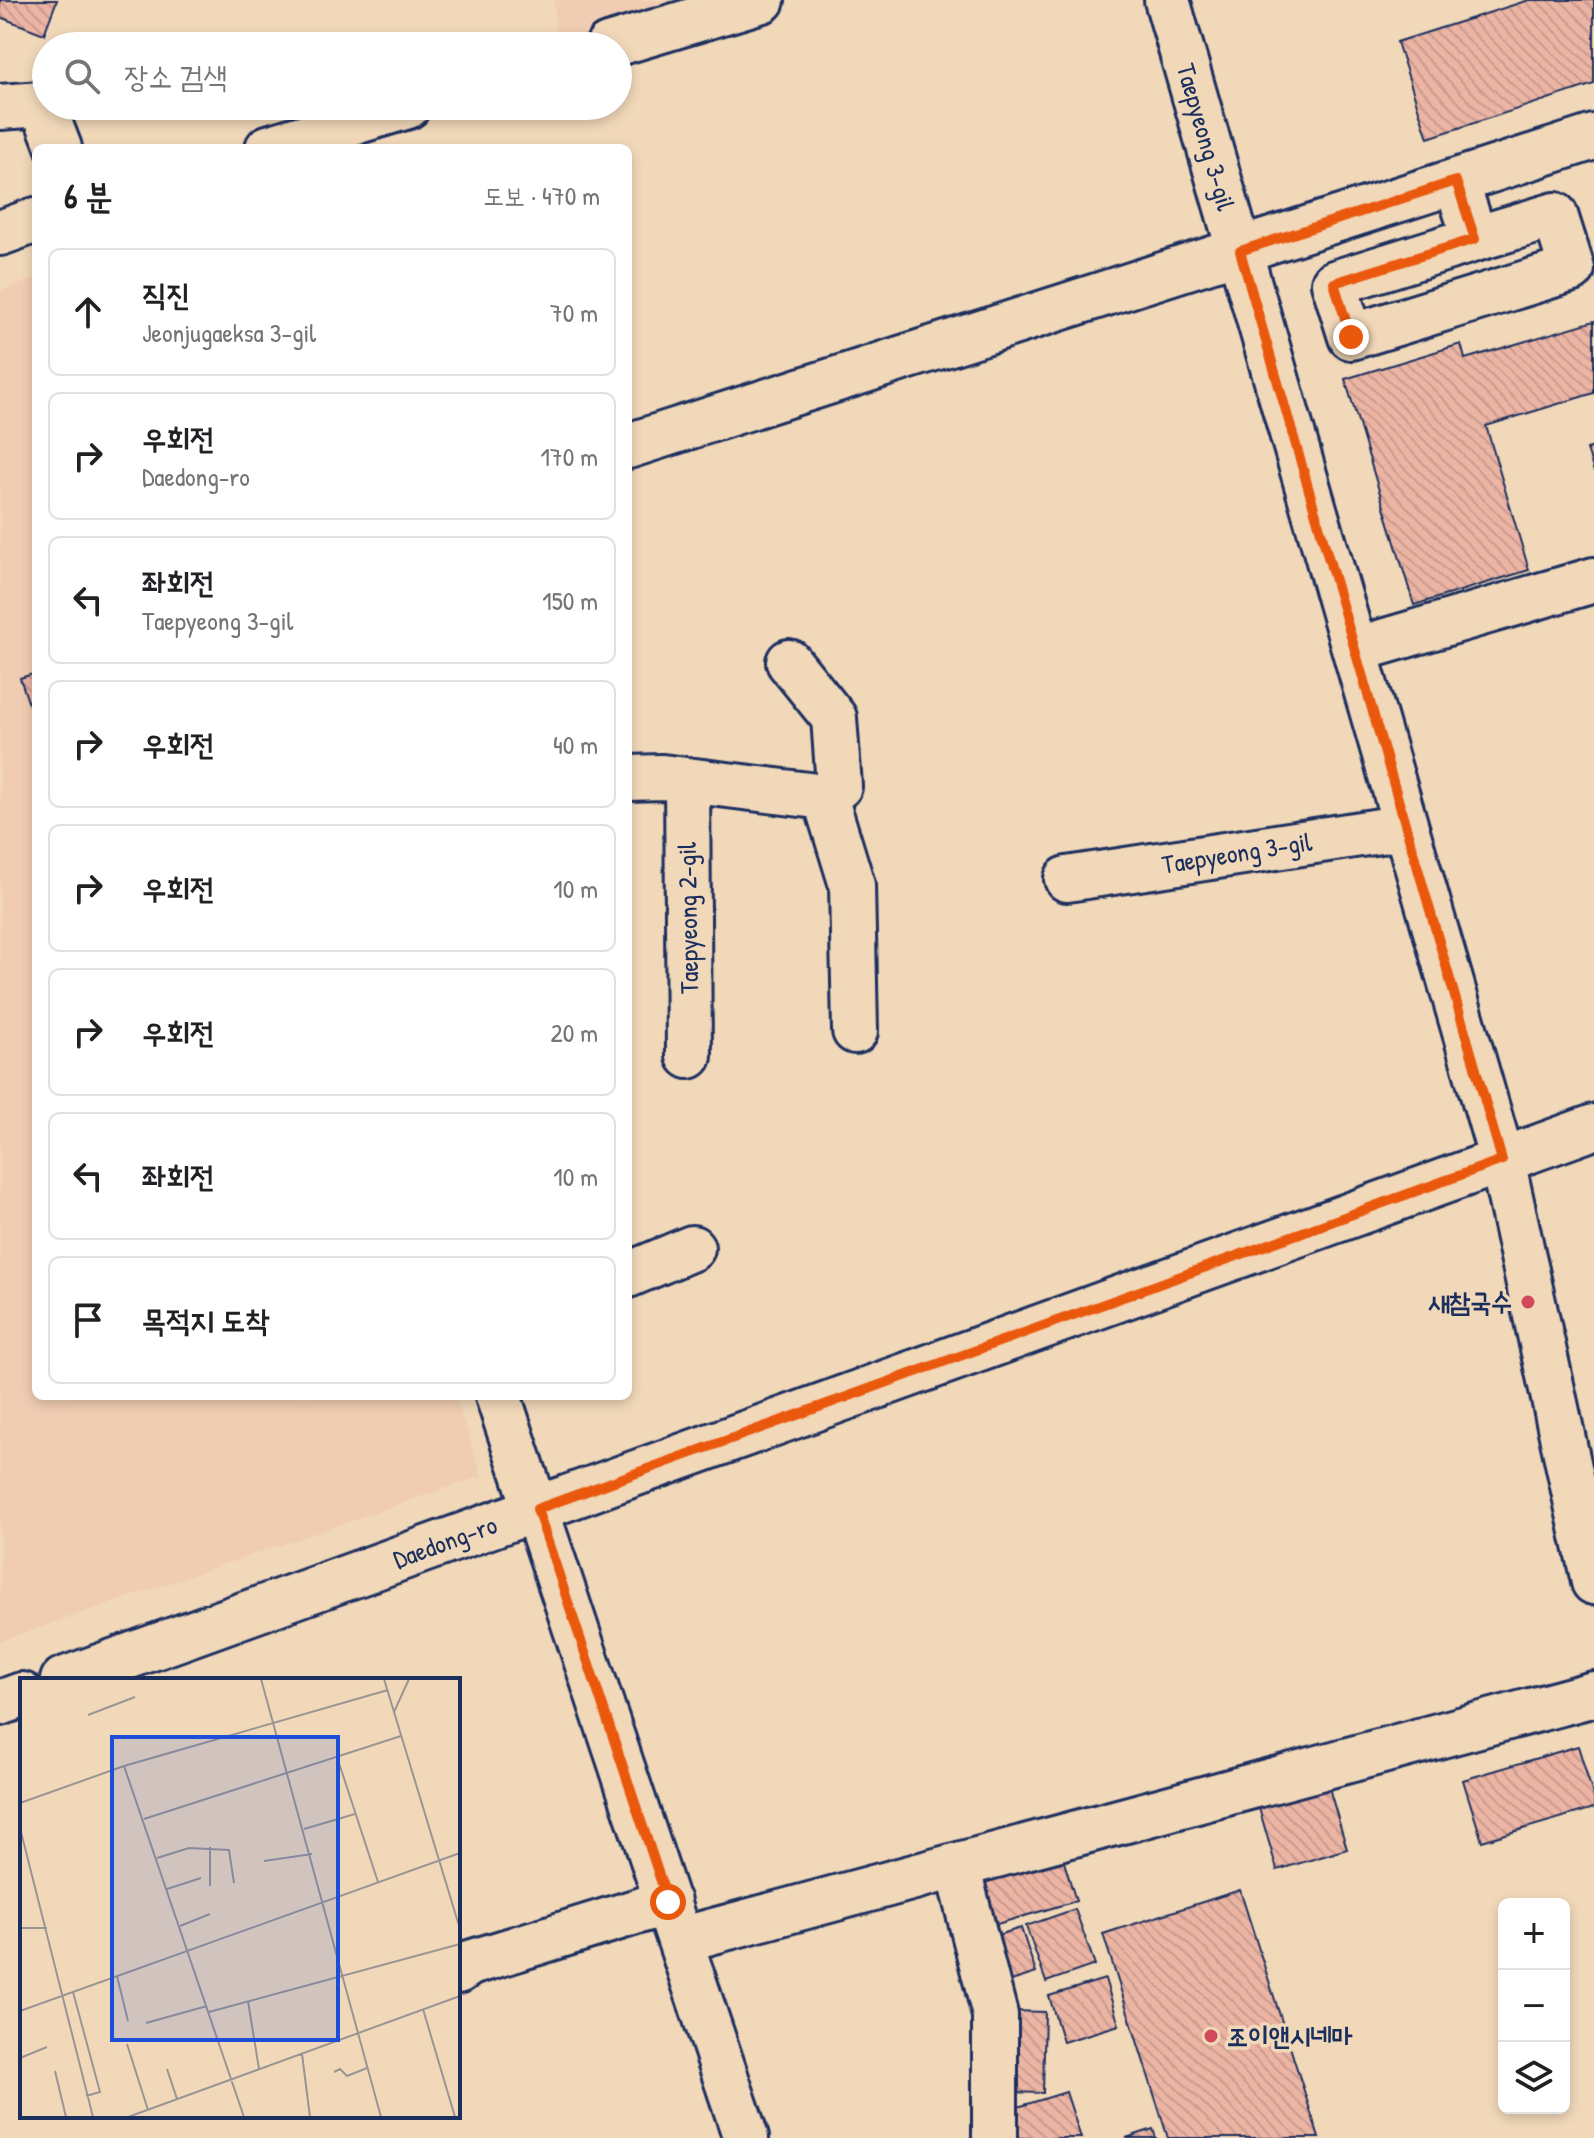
<!DOCTYPE html>
<html lang="ko">
<meta charset="utf-8">
<style>
body{margin:0;font-family:"Patrick Hand","Poor Story",sans-serif;background:#f6f6f6;color:#202124}
.controls{position:absolute;right:24px;bottom:24px;display:grid;overflow:hidden;border-radius:12px;box-shadow:0 4px 12px #0003}
.controls button{width:72px;height:72px;display:grid;place-items:center;padding:0;border:0;border-bottom:2px solid #e0e0e0;background:#fff;color:#202124;font:40px sans-serif}
.stop{position:absolute;width:24px;height:24px;margin:-18px;border:6px solid #ea580c;border-radius:50%;background:#fff}
.stop.end{background:#ea580c;border-color:#fff;box-shadow:0 2px 8px #0008}
.list{margin:0;padding:0;list-style:none}
h2{display:flex;justify-content:space-between;align-items:center;height:104px;margin:0;padding:0 32px;font-size:34px}
h2 small{font-size:26px;font-weight:400;color:#757577}
.list li{display:grid;grid-template-columns:52px 1fr auto;gap:24px;align-items:center;box-sizing:border-box;height:128px;margin:0 16px 16px;padding:0 16px;border:2px solid #e0e0e0;border-radius:12px}
.list b{display:block;font-size:30px;white-space:nowrap}
.list p{margin:0;font-size:26px;white-space:nowrap;color:#757577}
.list em{font-size:26px;font-style:normal;color:#757577}
.icon{flex:none;width:44px;height:44px;fill:none;stroke:currentColor;stroke-width:2;stroke-linecap:round;stroke-linejoin:round}
.map{position:relative;flex:none;width:1594px;height:2138px;overflow:hidden}
.search{position:absolute;background:#fff;box-shadow:0 4px 12px #0003;left:32px;top:32px;width:600px;height:88px;display:flex;align-items:center;gap:20px;box-sizing:border-box;padding:0 28px;border-radius:44px;color:#757577;font-size:30px}
.panel{position:absolute;background:#fff;box-shadow:0 4px 12px #0003;left:32px;top:144px;width:600px;height:1256px;border-radius:12px}
.map>svg:first-child{display:block}
.built{fill:#f0cdb2}
.building{fill:url(#building-back-hatch);stroke:#1b2f5e;stroke-width:2}
.lines{fill:none;stroke-linecap:round;stroke-linejoin:round}
.minor-casing{stroke:#1b2f5e;stroke-width:50}
.minor{stroke:#f1d8b9;stroke-width:44}
.route{stroke:#ea580c;stroke-width:10}
.poi-dot{fill:#d1495b;stroke:#f1d8b9;stroke-width:3}
.labels{text-anchor:middle;stroke-width:7;stroke-linejoin:round;paint-order:stroke}
.street-label{font-size:26px;fill:#1b2f5e;stroke:#f1d8b9}
.poi-label{font-size:26px;font-weight:bold;fill:#1b2f5e;stroke:#f1d8b9;text-anchor:end}
.inset-road{fill:none;stroke:#9b9495;stroke-width:2}
.view{fill:#1d4ed8;fill-opacity:0.15;stroke:#1d4ed8;stroke-width:4}
.inset-edge{fill:none;stroke:#1b2f5e;stroke-width:4}
</style>
<div class="map">
<svg width="1594" height="2138" viewBox="0 0 1594 2138">
<defs>
<pattern id="building-back-hatch" width="6" height="6" patternUnits="userSpaceOnUse" patternTransform="scale(2)"><rect width="6" height="6" fill="#ecb4a3"/><path d="M-1 5l2 2M0 0l6 6M5-1l2 2" fill="none" stroke="#ca9b8f"/></pattern>
</defs>
<rect width="100%" height="100%" fill="#f1d8b9"/>
<filter id="ink" filterUnits="userSpaceOnUse"><feTurbulence type="fractalNoise" baseFrequency=".0125" numOctaves="2"/><feDisplacementMap in="SourceGraphic" scale="16" xChannelSelector="R" yChannelSelector="G"/><feConvolveMatrix kernelMatrix="1 2 1 2 8 2 1 2 1" color-interpolation-filters="sRGB"/></filter>
<g filter="url(#ink)">
<!-- built -->
<path class="built" d="M554 0H688L608 46H556Z
M36 278V1396H455L482 1476 0 1641V291Z"/>
<!-- building -->
<path class="building" d="M0 0H57L44 34 0 17Z
M1529 0H1594V84L1428 138 1397 42Z
M1594 321V393L1486 426 1529 570 1414 605 1345 379 1461 344 1465 359Z
M1594 447V472L1587 449Z
M36 673V725L20 678Z
M1578 1746 1594 1798V1808L1482 1841 1463 1780Z
M1329 1788 1347 1849 1277 1870 1259 1808Z
M1061 1852 1076 1901 997 1924 982 1875Z
M1240 1890 1319 2138H1168L1103 1934Z
M1075 1909 1095 1965 1046 1982 1026 1926Z
M1021 1928 1036 1973 999 1985 984 1939Z
M1105 1979 1119 2025 1063 2042 1049 1996Z
M1011 2011 1045 2012 1043 2093 1008 2092Z
M1066 2092 1081 2138H1014L1008 2110Z
M1153 2129 1156 2138H1126Z"/>
<g class="lines">
<defs>
<path id="minor" d="M1167 0 1502 1160 1594 1582
M608 46 762 0
M0 107 42 104 59 148
M268 148 408 106
M1456 181 1475 239 1334 283 1351 337 1572 269 1555 215 1475 239
M0 233 36 220
M628 446 1594 137
M1355 650 1594 580
M789 662 834 718 839 786 825 797
M628 778 662 777 825 797 852 885 855 1031
M687 780 689 1056
M1067 879 1406 827
M628 1275 692 1248
M498 1396 746 2138
M63 1680 1594 1127
M0 1703 22 1695
M957 1866 995 2015V2138
M680 1940 1594 1694
M458 1971 470 1963 668 1902"/>
</defs>
<!-- minor casing -->
<use href="#minor" class="minor-casing"/>
<!-- minor -->
<use href="#minor" class="minor"/>
</g>
</g>
<g class="lines" filter="url(#ink)">
<!-- route -->
<path class="route" d="M668 1902 537 1509 1502 1160 1240 251 1456 181 1475 239 1334 283 1351 337"/>
</g>
<!-- markers -->
<g class="poi-dot">
<circle cx="1528" cy="1302" r="8"/>
<circle cx="1211" cy="2036" r="8"/>
</g>
<g class="labels">
<!-- street labels -->
<g class="street-label">
<text transform="translate(1206 137) rotate(74)" y="9">Taepyeong 3-gil</text>
<text transform="translate(1237 853) rotate(-9)" y="9">Taepyeong 3-gil</text>
<text transform="translate(688 918) rotate(-91)" y="9">Taepyeong 2-gil</text>
<text transform="translate(445 1542) rotate(-20)" y="9">Daedong-ro</text>
</g>
<!-- poi labels -->
<g class="poi-label">
<text x="1512" y="1311">새참국수</text>
<text x="1227" y="2045" text-anchor="start">조이앤시네마</text>
</g>
</g>
<!-- overview -->
<g transform="translate(20 1678)">
<rect width="440" height="440" fill="#f1d8b9"/>
<path class="inset-road" d="M241 1 361 439M364 1 440 251M374 34 389 1M68 37 115 19M317 79 358 204M104 88 224 439M0 125 104 88 368 12M124 141 381 58M0 150 73 439M284 151 335 136M190 169V208M137 180 169 170 209 172 214 205M244 183 292 176M147 211 181 200M160 248 190 236M0 250H27M97 298 108 343M53 314 80 414 66 418M228 323 239 391M403 331 435 439M0 333 440 175M189 334 440 266M126 345 187 328M107 366 128 432M282 376 290 439M0 380 27 369M147 391 157 421M35 393 46 439M314 394 320 391 327 398 347 390M108 439 440 318"/>
<path class="view" d="M92 59H318V362H92Z"/>
<rect width="440" height="440" class="inset-edge"/>
</g>
</svg>
<div class="controls">
<button>+</button>
<button>−</button>
<button><svg class="icon" aria-label="layers" viewBox="0 0 24 24"><path d="M12 4l9 5-9 5-9-5zM3 14l9 5 9-5"/></svg></button>
</div>
<div class="stop" style="left:668px;top:1902px"></div>
<div class="stop end" style="left:1351px;top:337px"></div>
<div class="search"><svg class="icon" aria-label="search" viewBox="0 0 24 24"><circle cx="10" cy="10" r="6"/><path d="M15 15l6 6"/></svg>장소 검색</div>
<section class="panel">
<h2>6 분<small>도보 · 470 m</small></h2>
<ul class="list">
<li><svg class="icon" aria-label="ahead" viewBox="0 0 24 24"><path d="M12 20V5M6 11l6-6 6 6"/></svg><div><b>직진</b><p>Jeonjugaeksa 3-gil</p></div><em>70 m</em></li>
<li><svg class="icon" aria-label="right" viewBox="0 0 24 24"><path d="M7 20v-9h11M14 6l5 5-5 5"/></svg><div><b>우회전</b><p>Daedong-ro</p></div><em>170 m</em></li>
<li><svg class="icon" aria-label="left" viewBox="0 0 24 24"><path d="M17 20v-9H6M10 6l-5 5 5 5"/></svg><div><b>좌회전</b><p>Taepyeong 3-gil</p></div><em>150 m</em></li>
<li><svg class="icon" aria-label="right" viewBox="0 0 24 24"><path d="M7 20v-9h11M14 6l5 5-5 5"/></svg><div><b>우회전</b></div><em>40 m</em></li>
<li><svg class="icon" aria-label="right" viewBox="0 0 24 24"><path d="M7 20v-9h11M14 6l5 5-5 5"/></svg><div><b>우회전</b></div><em>10 m</em></li>
<li><svg class="icon" aria-label="right" viewBox="0 0 24 24"><path d="M7 20v-9h11M14 6l5 5-5 5"/></svg><div><b>우회전</b></div><em>20 m</em></li>
<li><svg class="icon" aria-label="left" viewBox="0 0 24 24"><path d="M17 20v-9H6M10 6l-5 5 5 5"/></svg><div><b>좌회전</b></div><em>10 m</em></li>
<li><svg class="icon" aria-label="arrive" viewBox="0 0 24 24"><path d="M6 21V4h12l-3 4 3 4H6"/></svg><div><b>목적지 도착</b></div></li>
</ul>
</section>
</div>
